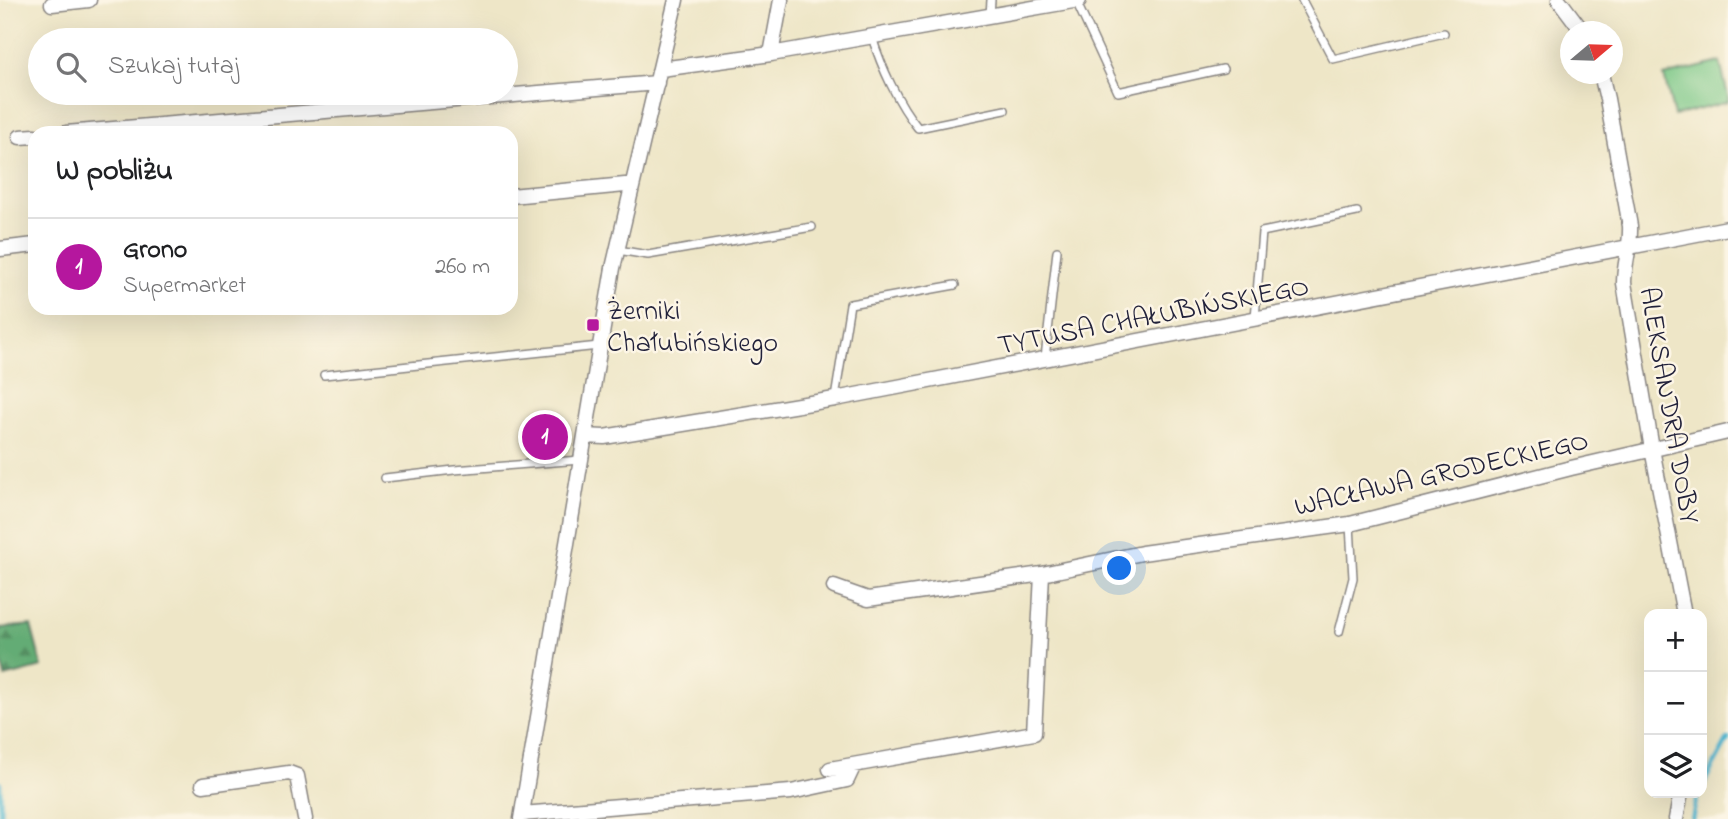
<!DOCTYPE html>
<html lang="pl">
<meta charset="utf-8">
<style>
body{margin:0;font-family:"Indie Flower",sans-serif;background:#f2f2f2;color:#202124}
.controls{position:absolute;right:21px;bottom:21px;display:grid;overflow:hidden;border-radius:14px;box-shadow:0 7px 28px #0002}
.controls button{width:63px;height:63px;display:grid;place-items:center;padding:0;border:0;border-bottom:2px solid #e0e0e0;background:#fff;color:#202124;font:35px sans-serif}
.compass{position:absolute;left:1560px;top:21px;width:63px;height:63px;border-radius:50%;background:#fff;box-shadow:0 7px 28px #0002;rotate:71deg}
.you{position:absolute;left:1120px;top:569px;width:24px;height:24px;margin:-18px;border:5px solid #fff;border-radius:50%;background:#1a73e8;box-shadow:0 0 0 10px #1a73e833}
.badge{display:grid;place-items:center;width:46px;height:46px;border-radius:50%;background:#b5179e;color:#fff;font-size:23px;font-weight:700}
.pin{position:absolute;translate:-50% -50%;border:4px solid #fff;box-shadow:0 2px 7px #0006}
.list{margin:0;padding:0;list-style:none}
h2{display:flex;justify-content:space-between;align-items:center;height:91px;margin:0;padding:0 28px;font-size:30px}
h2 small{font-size:23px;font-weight:400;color:#757577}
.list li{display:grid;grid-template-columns:46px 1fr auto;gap:21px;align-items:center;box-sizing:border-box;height:98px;padding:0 28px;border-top:2px solid #e0e0e0}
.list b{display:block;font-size:26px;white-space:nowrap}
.list p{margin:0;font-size:23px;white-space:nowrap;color:#757577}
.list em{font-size:23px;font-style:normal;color:#757577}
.icon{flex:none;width:38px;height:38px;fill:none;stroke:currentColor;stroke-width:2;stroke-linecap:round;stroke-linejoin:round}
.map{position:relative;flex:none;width:1728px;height:819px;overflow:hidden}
.search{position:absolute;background:#fff;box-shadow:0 7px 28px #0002;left:28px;top:28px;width:490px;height:77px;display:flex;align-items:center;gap:18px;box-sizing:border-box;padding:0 24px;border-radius:38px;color:#757577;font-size:26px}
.panel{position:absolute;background:#fff;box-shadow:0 7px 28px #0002;left:28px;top:126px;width:490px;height:189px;border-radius:21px}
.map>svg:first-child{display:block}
.forest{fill:url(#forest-firs);stroke:#436758;stroke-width:2}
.park{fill:#7bc887;stroke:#4e7561;stroke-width:2}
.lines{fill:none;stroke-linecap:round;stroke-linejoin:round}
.stream{stroke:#53b7d1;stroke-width:4.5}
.service-casing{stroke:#888481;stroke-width:10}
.minor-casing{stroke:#888481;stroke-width:17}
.service{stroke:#fff;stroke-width:7}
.minor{stroke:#fff;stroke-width:14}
.poi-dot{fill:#b5179e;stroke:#fcf5e5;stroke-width:2.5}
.labels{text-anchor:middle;stroke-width:5;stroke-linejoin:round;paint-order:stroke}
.poi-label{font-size:28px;fill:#22223b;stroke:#fcf5e5;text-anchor:start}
.street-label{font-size:28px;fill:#22223b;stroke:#fcf5e5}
</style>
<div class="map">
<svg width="1728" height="819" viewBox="0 0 1728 819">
<defs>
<pattern id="forest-firs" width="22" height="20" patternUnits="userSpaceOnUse" patternTransform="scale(1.75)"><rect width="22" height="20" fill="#64ac74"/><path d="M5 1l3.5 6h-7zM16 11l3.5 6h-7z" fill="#528c60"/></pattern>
</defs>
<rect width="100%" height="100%" fill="#fcf5e5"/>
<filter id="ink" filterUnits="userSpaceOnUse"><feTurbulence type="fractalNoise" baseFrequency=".0143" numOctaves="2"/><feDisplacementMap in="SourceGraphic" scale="14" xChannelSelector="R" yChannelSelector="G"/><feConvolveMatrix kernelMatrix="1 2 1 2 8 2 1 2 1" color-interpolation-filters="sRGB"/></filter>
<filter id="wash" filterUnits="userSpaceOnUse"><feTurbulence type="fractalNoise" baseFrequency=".00686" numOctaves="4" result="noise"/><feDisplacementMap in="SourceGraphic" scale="28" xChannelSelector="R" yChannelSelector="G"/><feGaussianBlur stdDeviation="1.57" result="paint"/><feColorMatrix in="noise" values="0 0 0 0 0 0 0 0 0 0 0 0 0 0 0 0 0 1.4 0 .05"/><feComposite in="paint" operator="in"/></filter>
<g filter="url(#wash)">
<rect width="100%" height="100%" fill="#eee6c7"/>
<!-- forest -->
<path class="forest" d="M31 625 42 667 5 677 0 657V628Z"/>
<!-- park -->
<path class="park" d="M1720 62 1728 96V102L1674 116 1664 76Z"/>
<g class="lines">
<!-- stream -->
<path class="stream" d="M0 783 1 819
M1702 787 1728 739
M1692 819 1698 793"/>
</g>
</g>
<g filter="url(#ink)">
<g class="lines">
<defs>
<path id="service" d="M1302 0 1333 59 1444 33
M1076 1 1118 92 1223 69
M990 15 991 0
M872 37C881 66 898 104 918 128L1005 110
M618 250 648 255 812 227
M1255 318 1262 232 1357 212
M1045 358 1057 251
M324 375 599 346
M835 398 850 304 955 285
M385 478 454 470 580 460
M1339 632 1353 578 1350 525"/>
<path id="minor" d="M1559 0 1583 32
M52 4 89 0
M771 54 781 0
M661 69 771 54 1079 0
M1601 74 1607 99 1630 226C1631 247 1624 263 1624 283L1652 449 1684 614
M66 133 657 83
M20 137 35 136
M511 196 625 185 632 186
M0 249 35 245
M585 436 604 437 835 399 1728 228
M834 587 868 599 1042 574 1142 553 1350 524 1571 468 1728 432
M830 769 1034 733 1042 574
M203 785 289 773 297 776 305 819
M522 814 791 792 847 780 854 765
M521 819 613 268 676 0
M1676 819 1681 793"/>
</defs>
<!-- service casing -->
<use href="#service" class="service-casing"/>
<!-- minor casing -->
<use href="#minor" class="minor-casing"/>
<!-- service -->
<use href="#service" class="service"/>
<!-- minor -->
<use href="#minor" class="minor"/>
</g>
</g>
<!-- markers -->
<rect class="poi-dot" x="586" y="318" width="14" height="14" rx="3.5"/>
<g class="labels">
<!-- poi labels -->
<g class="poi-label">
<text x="607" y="319">Żerniki<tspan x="607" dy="32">Chałubińskiego</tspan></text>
</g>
<!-- street labels -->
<g class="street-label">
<text transform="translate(1153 314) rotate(-11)" y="10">TYTUSA CHAŁUBIŃSKIEGO</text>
<text transform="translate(1671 405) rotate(80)" y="10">ALEKSANDRA DOBY</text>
<text transform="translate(1441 472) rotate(-13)" y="10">WACŁAWA GRODECKIEGO</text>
</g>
</g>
</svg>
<div class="controls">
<button>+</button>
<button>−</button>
<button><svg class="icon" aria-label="layers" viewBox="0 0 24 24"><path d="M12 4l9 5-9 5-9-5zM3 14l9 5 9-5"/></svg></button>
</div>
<svg class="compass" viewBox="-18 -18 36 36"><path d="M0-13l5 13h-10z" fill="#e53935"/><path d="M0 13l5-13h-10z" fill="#757577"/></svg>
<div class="you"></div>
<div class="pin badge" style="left:545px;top:437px">1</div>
<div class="search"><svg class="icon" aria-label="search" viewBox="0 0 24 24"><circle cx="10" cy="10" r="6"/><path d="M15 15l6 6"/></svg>Szukaj tutaj</div>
<section class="panel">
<h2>W pobliżu<small></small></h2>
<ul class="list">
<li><span class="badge">1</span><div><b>Grono</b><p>Supermarket</p></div><em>260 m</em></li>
</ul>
</section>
</div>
